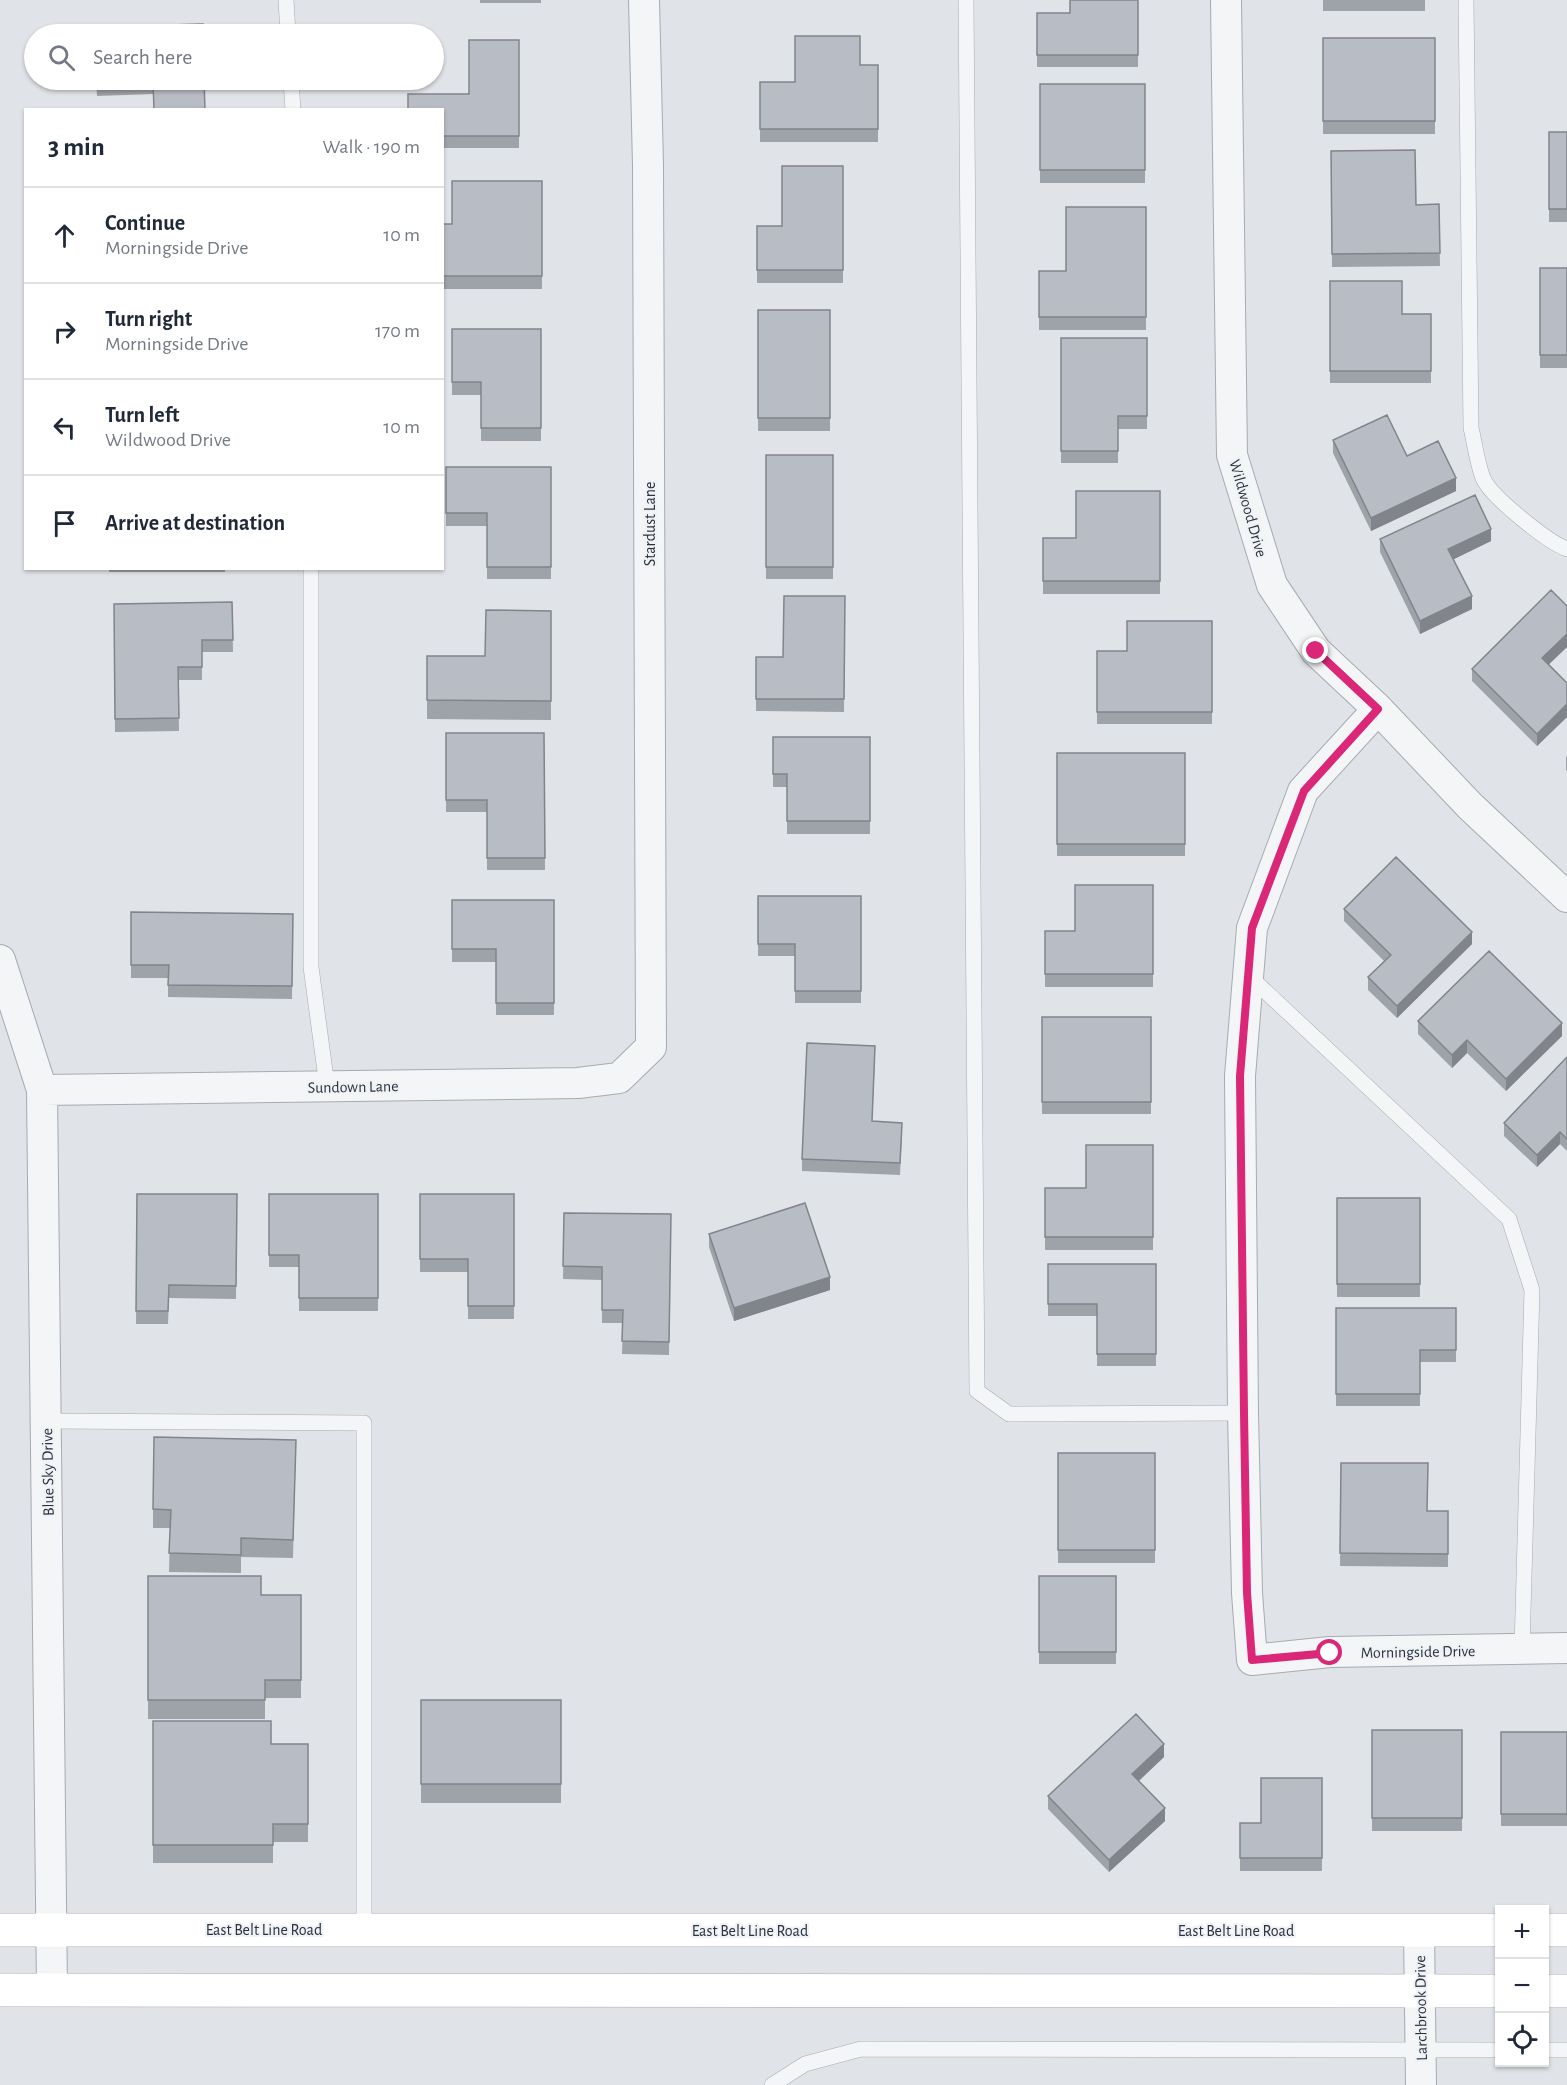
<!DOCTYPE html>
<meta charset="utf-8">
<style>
body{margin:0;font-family:"Alegreya Sans",sans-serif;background:#f2f2f3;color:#1f2937}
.controls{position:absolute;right:18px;bottom:18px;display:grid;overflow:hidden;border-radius:0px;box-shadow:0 2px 4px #0004}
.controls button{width:54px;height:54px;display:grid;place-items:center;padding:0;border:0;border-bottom:2px solid #e0e1e3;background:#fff;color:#1f2937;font:30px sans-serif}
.stop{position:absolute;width:18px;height:18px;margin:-14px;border:4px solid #db2777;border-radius:50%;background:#fff}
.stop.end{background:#db2777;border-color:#fff;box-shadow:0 2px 6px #0008}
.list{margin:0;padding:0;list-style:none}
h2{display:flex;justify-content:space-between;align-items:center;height:78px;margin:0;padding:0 24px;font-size:26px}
h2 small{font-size:20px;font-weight:400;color:#747a83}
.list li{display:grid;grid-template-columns:39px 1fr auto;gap:18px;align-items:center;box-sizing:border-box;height:96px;padding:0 24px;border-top:2px solid #e0e1e3}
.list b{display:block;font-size:22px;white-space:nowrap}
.list p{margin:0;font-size:20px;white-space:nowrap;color:#747a83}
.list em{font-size:20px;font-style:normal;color:#747a83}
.icon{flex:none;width:33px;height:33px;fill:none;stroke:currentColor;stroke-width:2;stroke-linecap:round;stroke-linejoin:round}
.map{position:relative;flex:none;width:1567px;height:2085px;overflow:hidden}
.search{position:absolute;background:#fff;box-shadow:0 2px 4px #0004;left:24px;top:24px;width:420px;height:66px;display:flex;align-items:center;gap:15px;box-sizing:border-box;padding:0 21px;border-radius:33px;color:#747a83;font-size:22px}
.panel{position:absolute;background:#fff;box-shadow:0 2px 4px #0004;left:24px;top:108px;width:420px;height:462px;border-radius:0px}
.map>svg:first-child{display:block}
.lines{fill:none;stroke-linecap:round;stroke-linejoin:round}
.lane-casing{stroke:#a6abb2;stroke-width:16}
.street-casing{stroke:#a6abb2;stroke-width:32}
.primary-casing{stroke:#a0a9b4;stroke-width:34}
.lane{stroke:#f3f5f7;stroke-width:15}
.street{stroke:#f3f5f7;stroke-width:30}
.primary{stroke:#fff;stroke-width:33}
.wall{fill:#9ea3a9}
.shaded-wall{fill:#81848a}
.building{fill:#b8bdc5;stroke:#81848a;stroke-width:1.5}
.route{stroke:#db2777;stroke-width:8}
.labels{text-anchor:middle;stroke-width:4.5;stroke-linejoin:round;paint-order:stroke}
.street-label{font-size:16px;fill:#2a323f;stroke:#f0f3f6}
</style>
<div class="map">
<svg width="1567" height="2085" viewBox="0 0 1567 2085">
<rect width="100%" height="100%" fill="#e0e4e8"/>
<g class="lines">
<defs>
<path id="lane" d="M286 0 288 34
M966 0 977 1391 1009 1414 1243 1413
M1466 0 1471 428C1475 444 1477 463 1483 478 1490 496 1549 543 1567 549
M291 80 293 110
M311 568V967L327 1086
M1249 976 1509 1219 1532 1290 1522 1649
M47 1421 364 1423V1929
M1544 2050H1567
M772 2085 805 2064 861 2049 1500 2050"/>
<path id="street" d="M1226 0 1232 455 1272 585 1316 651 1378 709 1470 806 1567 897
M1378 709 1303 791 1252 928 1240 1076 1243 1413 1247 1593 1252 1660 1330 1652 1567 1648
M0 960 42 1090 52 1990
M42 1090 578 1083 619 1078 651 1047 648 165 644 0
M1419 1930 1421 2085"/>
<path id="primary" d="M0 1930H1500
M1544 1930H1567
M0 1990 1500 1991
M1544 1991H1567"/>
</defs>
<!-- lane casing -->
<use href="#lane" class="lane-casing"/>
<!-- street casing -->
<use href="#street" class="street-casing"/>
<!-- primary casing -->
<use href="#primary" class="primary-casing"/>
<!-- lane -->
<use href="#lane" class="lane"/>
<!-- street -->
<use href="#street" class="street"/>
<!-- primary -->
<use href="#primary" class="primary"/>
</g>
<!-- wall -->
<path class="wall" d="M480 0H541V3H480Z
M1138 0V67H1037V13H1070Z
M1323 0H1425V11H1323Z
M1323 38H1435V134H1323Z
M519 40V148H442V110L469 94Z
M860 65H878V142H760V82H795Z
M96 80H204L153 94 97 96Z
M1040 84H1145V183H1040Z
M1549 132H1567V222H1549Z
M1331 151 1416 205 1439 204 1440 266 1332 267Z
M843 166V283H757V226H782Z
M542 181V289H442V224H452Z
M1146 207V330H1039V271H1066Z
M1540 268H1567V368H1540Z
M1330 281 1402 314H1431V383H1330Z
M758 310H830V431H758Z
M452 329H541V441H481V395H452Z
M1061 338H1147V429H1118V463H1061Z
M1333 440 1407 456 1456 491 1371 531 1333 453Z
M766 455H833V579H766Z
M446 467H551V579H487V526H446Z
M1160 491V594H1043V538H1076Z
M1380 539 1491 541 1454 559 1472 609 1420 634 1380 552Z
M109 568H225V572H109Z
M845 596 844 712 756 711V657H783Z
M232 602 233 652H202V680H178L179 731 115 732 114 604Z
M1567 606V647L1549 664 1567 683V717L1537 746 1472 681V669Z
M551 611V720L427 719V656H485Z
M1212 621V724H1097V651H1127Z
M446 733H544L545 870H487V812H446Z
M773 737H870V834H787V787H773Z
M1057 753H1185V856H1057Z
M1567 756V771L1566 770V757Z
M1153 885V987H1045V931H1075Z
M758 896H861V1003H795V956H758Z
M452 900H554V1015H496V962H452Z
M1344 909 1472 944 1397 1018 1368 990V977L1384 961 1344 921Z
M131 912 293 914 292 999 168 997V978H131Z
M1042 1017H1151V1114H1042Z
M1418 1021 1562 1036 1506 1091 1467 1053 1452 1068 1418 1034Z
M1567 1057V1151L1560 1144 1537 1167 1504 1136V1123Z
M875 1059 872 1121 902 1135 900 1175 802 1171V1159Z
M1153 1145V1250H1045V1188H1086Z
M137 1194H237L236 1299 169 1298 168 1324H136Z
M269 1194H378V1311H299V1267H269Z
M420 1194H514V1319H468V1272H420Z
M1337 1198H1420V1297H1337Z
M564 1213 671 1214 669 1355 622 1354 623 1323H602V1280L563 1279Z
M709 1234 830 1290 734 1321 709 1247Z
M1048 1264H1156V1366H1097V1316H1048Z
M1336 1308H1456V1362H1420V1406H1336Z
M296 1440 293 1558 241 1557V1573L169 1572 170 1528H153V1509Z
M1058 1453H1155V1563H1058Z
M1341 1463 1428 1511H1448V1567L1340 1566Z
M148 1576 261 1595H301V1698H265V1719H148Z
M1039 1576H1116V1664H1039Z
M421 1700H561V1803H421Z
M153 1721 271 1744H308V1842H273V1863H153Z
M1372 1730H1462V1831H1372Z
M1501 1732H1567V1826H1501Z
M1164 1757 1139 1781 1165 1821 1109 1872 1048 1809V1796Z
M1322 1778V1871H1240V1823H1261Z"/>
<!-- shaded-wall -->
<path class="shaded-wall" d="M1456 478V491L1371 531V518Z
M1491 529V541L1448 562V549Z
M1472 596V609L1420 634V621Z
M1567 634V647L1542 671V658Z
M1567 704V717L1537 746V734Z
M1472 932V944L1397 1018V1006Z
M1562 1023V1036L1506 1091V1079Z
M1467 1040V1053L1452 1068V1055Z
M1560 1132V1144L1537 1167V1155Z
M830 1277V1290L734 1321V1308Z
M1164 1744V1757L1132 1787V1774Z
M1165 1808V1821L1109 1872V1860Z"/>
<!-- building -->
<path class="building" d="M1070 0H1138V55H1037V13H1070Z
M203 24V34H96V27Z
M795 36H860V65H878V129H760V82H795Z
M1323 38H1435V121H1323Z
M469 40H519V136H442V110H408V94H469Z
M97 80H204L205 110H154L153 82 97 83Z
M1040 84H1145V170H1040Z
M1549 132H1567V209H1549Z
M1415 150 1416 205 1439 204 1440 253 1332 254 1331 151Z
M782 166H843V270H757V226H782Z
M452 181H542V276H442V224H452Z
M1066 207H1146V317H1039V271H1066Z
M1540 268H1567V355H1540Z
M1330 281H1402V314H1431V371H1330Z
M758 310H830V418H758Z
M452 329H541V428H481V382H452Z
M1061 338H1147V416H1118V451H1061Z
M1387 415 1407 456 1438 441 1456 478 1371 518 1333 440Z
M766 455H833V567H766Z
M446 467H551V567H487V513H446Z
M1076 491H1160V581H1043V538H1076Z
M1475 495 1491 529 1448 549 1472 596 1420 621 1380 539Z
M1551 590 1567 606V634L1542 658 1567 683V704L1537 734 1472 669Z
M784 596H845L844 699H756V657H783Z
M232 602 233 640H202V667H178L179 718 115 719 114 604Z
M486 610 551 611V701L427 700V656H485Z
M1127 621H1212V712H1097V651H1127Z
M446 733H544L545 858H487V800H446Z
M773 737H870V821H787V774H773Z
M1057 753H1185V844H1057Z
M1396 857 1472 932 1397 1006 1368 977 1391 955 1344 909Z
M1075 885H1153V974H1045V931H1075Z
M758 896H861V991H795V944H758Z
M452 900H554V1003H496V949H452Z
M131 912 293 914 292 986 168 985 169 965H131Z
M1489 951 1562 1023 1506 1079 1467 1040 1452 1055 1418 1021Z
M1042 1017H1151V1102H1042Z
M807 1043 875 1046 872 1121 902 1123 900 1163 802 1159Z
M1567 1057V1139L1560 1132 1537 1155 1504 1123Z
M1086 1145H1153V1237H1045V1188H1086Z
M137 1194H237L236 1286 169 1285 168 1311H136Z
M269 1194H378V1298H299V1255H269Z
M420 1194H514V1306H468V1259H420Z
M1337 1198H1420V1284H1337Z
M805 1203 830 1277 734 1308 709 1234Z
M564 1213 671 1214 669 1342 622 1341 623 1310H602V1267L563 1266Z
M1048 1264H1156V1354H1097V1304H1048Z
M1336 1308H1456V1350H1420V1394H1336Z
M154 1437 296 1440 293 1540 241 1538V1555L169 1553 171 1510 153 1509Z
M1058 1453H1155V1550H1058Z
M1341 1463H1428L1427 1511H1448V1554L1340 1553Z
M148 1576H261V1595H301V1680H265V1700H148Z
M1039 1576H1116V1652H1039Z
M421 1700H561V1784H421Z
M1136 1714 1164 1744 1132 1774 1165 1808 1109 1860 1048 1796Z
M153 1721H271V1744H308V1824H273V1845H153Z
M1372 1730H1462V1818H1372Z
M1501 1732H1567V1814H1501Z
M1261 1778H1322V1858H1240V1823H1261Z"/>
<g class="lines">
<!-- route -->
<path class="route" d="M1316 651 1378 709 1304 791 1252 928 1240 1076 1244 1413 1247 1593 1252 1660 1330 1653"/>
</g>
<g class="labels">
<!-- street labels -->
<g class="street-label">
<text transform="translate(1249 508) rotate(74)" y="6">Wildwood Drive</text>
<text transform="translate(649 524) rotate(-90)" y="6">Stardust Lane</text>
<text transform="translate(353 1086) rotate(-1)" y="6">Sundown Lane</text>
<text transform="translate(47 1472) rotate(-91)" y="6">Blue Sky Drive</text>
<text transform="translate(1418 1651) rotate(-1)" y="6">Morningside Drive</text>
<text x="264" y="1935">East Belt Line Road</text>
<text x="750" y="1936">East Belt Line Road</text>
<text x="1236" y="1936">East Belt Line Road</text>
<text transform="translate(1420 2008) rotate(-91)" y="6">Larchbrook Drive</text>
</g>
</g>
</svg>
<div class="controls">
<button>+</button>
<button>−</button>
<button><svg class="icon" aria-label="locate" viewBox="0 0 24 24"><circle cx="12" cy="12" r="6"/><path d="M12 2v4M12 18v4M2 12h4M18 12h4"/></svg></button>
</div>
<div class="stop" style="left:1330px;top:1653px"></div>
<div class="stop end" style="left:1316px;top:651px"></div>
<div class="search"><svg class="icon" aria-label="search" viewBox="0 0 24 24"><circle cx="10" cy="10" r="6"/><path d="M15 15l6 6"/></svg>Search here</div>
<section class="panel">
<h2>3 min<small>Walk · 190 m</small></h2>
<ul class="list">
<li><svg class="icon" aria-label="ahead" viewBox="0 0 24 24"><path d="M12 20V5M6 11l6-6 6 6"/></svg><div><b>Continue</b><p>Morningside Drive</p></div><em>10 m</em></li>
<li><svg class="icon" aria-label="right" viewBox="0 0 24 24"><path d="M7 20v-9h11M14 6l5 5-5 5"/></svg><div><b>Turn right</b><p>Morningside Drive</p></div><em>170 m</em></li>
<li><svg class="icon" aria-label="left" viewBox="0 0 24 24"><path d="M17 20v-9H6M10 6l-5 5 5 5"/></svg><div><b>Turn left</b><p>Wildwood Drive</p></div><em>10 m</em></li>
<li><svg class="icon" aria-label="arrive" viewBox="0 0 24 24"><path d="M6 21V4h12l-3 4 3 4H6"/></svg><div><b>Arrive at destination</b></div></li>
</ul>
</section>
</div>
